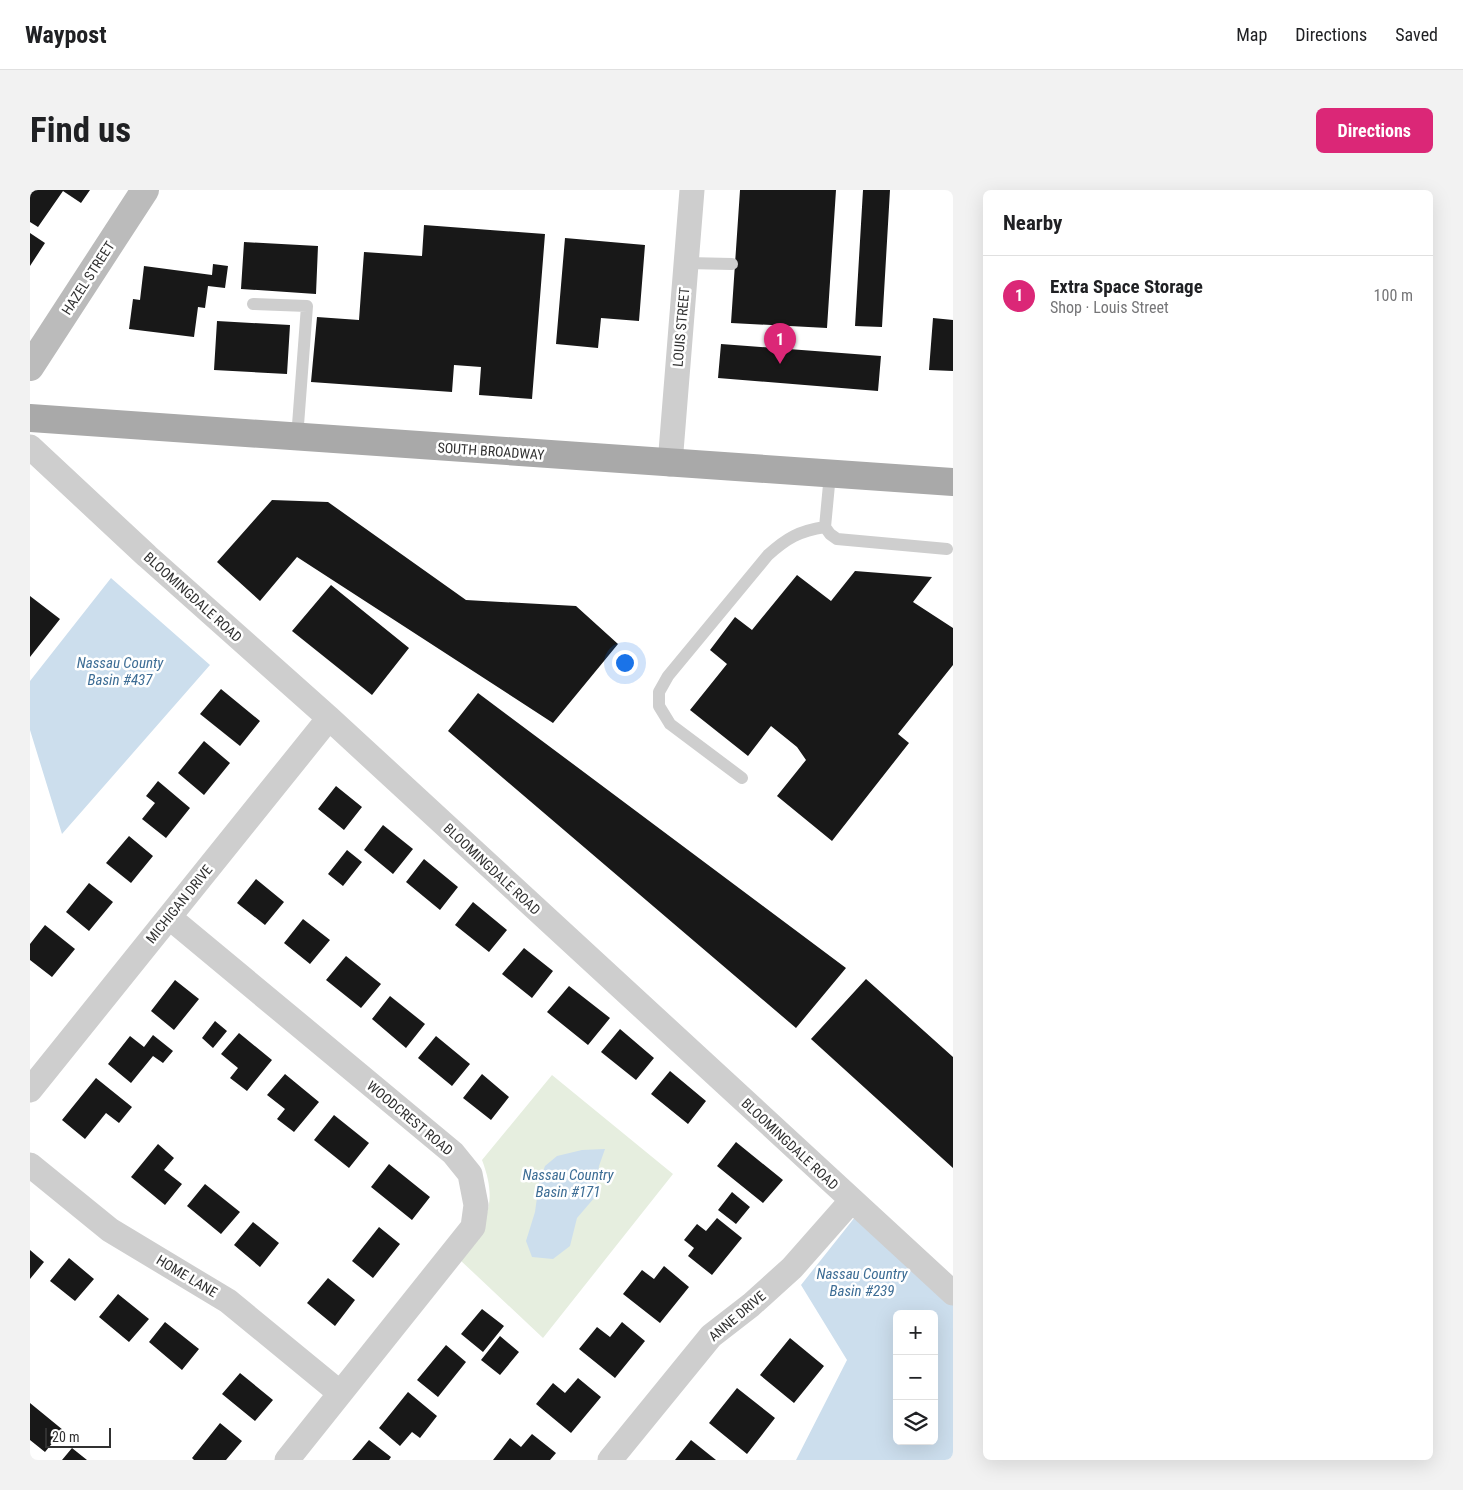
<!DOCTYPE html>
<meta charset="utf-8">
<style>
body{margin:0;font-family:"Roboto Condensed",sans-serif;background:#f2f2f2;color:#202124}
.controls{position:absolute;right:15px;bottom:15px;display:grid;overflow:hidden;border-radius:8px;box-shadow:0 5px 20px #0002}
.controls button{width:45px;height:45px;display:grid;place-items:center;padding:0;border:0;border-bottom:1px solid #e0e0e0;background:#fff;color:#202124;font:25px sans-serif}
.scale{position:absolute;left:15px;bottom:12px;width:66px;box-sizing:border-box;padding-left:5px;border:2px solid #313131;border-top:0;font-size:14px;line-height:18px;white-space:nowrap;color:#313131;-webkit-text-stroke:4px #fff;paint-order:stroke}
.you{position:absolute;left:594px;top:472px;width:18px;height:18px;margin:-12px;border:4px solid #fff;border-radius:50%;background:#1a73e8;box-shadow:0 0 0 8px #1a73e833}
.badge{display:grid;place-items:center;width:32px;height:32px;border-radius:50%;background:#db2777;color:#fff;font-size:16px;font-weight:700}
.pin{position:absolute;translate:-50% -41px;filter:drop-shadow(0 1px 2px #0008)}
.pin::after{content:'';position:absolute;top:26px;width:18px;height:15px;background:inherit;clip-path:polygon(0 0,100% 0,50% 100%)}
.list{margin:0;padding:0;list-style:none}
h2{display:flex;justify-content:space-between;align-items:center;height:65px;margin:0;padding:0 20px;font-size:21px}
h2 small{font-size:16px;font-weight:400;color:#757577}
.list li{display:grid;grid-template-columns:32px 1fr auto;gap:15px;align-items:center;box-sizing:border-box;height:80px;padding:0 20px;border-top:1px solid #e0e0e0}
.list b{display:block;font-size:19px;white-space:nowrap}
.list p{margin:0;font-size:16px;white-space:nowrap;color:#757577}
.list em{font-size:16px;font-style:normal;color:#757577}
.icon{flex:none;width:28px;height:28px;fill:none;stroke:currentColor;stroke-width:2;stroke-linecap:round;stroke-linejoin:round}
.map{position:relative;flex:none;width:923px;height:1270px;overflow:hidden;border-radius:8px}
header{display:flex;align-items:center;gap:30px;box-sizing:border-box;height:70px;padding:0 25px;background:#fff;border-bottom:1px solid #e0e0e0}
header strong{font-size:24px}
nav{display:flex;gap:28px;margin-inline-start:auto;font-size:18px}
.intro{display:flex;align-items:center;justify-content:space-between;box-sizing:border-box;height:120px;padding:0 30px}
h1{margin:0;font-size:35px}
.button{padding:12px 22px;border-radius:8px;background:#db2777;color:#fff;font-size:18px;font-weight:700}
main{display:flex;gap:30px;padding:0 30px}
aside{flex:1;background:#fff;border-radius:8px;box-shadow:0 5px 20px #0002}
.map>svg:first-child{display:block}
.green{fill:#e6eedf}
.water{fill:#ccdeed;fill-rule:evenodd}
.building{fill:#181818}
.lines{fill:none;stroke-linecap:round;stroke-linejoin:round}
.lane{stroke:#cecece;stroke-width:12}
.street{stroke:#cecece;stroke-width:25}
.secondary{stroke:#bbb;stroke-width:28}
.primary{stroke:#a9a9a9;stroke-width:28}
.labels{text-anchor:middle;stroke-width:5;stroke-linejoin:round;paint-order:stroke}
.street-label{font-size:14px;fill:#313131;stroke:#fff}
.water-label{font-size:15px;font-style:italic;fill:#3d6d95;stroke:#fff}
</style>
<header>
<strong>Waypost</strong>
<nav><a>Map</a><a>Directions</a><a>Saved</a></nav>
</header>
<div class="intro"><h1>Find us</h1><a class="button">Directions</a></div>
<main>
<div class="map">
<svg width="923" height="1270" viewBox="0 0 923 1270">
<rect width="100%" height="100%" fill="#fff"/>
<!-- green -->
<path class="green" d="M522 885 643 984 513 1148 429 1069C456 1033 469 1015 452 970Z"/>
<!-- water -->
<path class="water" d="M81 388 180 475 32 644 0 540V491Z
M575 959 569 976 565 1007 547 1028 540 1056 523 1069 502 1067 496 1051 505 1022 509 993 515 976 527 966 552 960Z
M829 1022 923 1113V1270H766L817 1170 771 1095ZM867 1124H904V1251H867Z"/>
<!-- building -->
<path class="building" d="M0 0H60L51 13 33 1 8 37 0 32Z
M710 0H806L797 138 701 133Z
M833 0H860L852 137 825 136Z
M394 35 515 44 502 209 449 205 451 177 424 175 422 202 281 192 287 127 329 130 334 62 392 66Z
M0 43 15 53 0 76Z
M535 48 615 55 609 131 571 128 568 158 526 154Z
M214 52 288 56 286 104 211 99Z
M183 74 198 76 195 98 178 96 175 118 168 117 164 147 99 139 103 109 110 110 114 76 182 85Z
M903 128 923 130V181L899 180Z
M187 131 260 135 257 184 184 180Z
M691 154 851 166 848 201 688 188Z
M242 310 298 312 436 410 546 416 588 454 523 533 267 367 230 411 187 372Z
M825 381 902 387 883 412 923 438V475L868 544 879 553 802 651 747 606 776 570 767 557 741 536 718 566 660 520 697 474 680 460 705 427 722 440 767 385 801 411Z
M301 395 379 458 342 505 262 441Z
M0 406 30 429 0 467Z
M191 499 230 531 210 556 170 524Z
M448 503 816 778 766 838 418 541Z
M174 551 200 573 174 605 148 583Z
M128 591 160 618 136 648 112 629 125 613 116 606Z
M306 596 332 617 314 640 288 619Z
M353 635 383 659 363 684 334 660Z
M99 646 123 666 101 693 76 673Z
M317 660 332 672 313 696 298 684Z
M394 669 428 697 410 720 376 692Z
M226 689 254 712 235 735 207 713Z
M59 693 83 712 59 741 36 722Z
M443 712 477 740 459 762 425 735Z
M273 729 300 750 280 774 254 753Z
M15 735 45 759 22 787 0 770V754Z
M494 758 523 781 502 808 472 784Z
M316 766 351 794 331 818 296 790Z
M836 789 923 867V978L781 849Z
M145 790 169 809 144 840 121 821Z
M539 796 580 828 558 855 517 822Z
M360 806 395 834 376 858 342 829Z
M185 831 197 841 183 858 172 848Z
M590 839 624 868 606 890 571 862Z
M209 843 242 870 217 901 200 888 208 878 191 864Z
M123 845 143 861 133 873 123 866 101 893 78 874 100 846 114 857Z
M406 846 440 874 422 896 388 868Z
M640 881 676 911 658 934 621 904Z
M255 884 289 912 264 942 247 929 255 919 237 905Z
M452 884 479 907 461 930 433 908Z
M66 888 102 917 89 933 76 923 55 949 32 930Z
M304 925 339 953 319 978 284 950Z
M706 952 753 990 733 1013 687 976Z
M128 954 144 968 134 980 152 994 135 1015 101 987Z
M359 974 400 1007 382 1030 341 997Z
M175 994 210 1022 191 1044 157 1016Z
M702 1002 720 1017 706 1034 688 1020Z
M687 1028 712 1048 682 1085 658 1066 664 1058 654 1050 667 1034 676 1041Z
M223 1032 249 1053 230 1077 204 1055Z
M349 1037 370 1054 343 1088 322 1071Z
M0 1060 14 1072 0 1089Z
M39 1068 64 1089 45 1111 20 1091Z
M634 1076 659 1097 630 1133 593 1104 612 1080 624 1089Z
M298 1088 325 1110 305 1136 277 1113Z
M88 1104 119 1129 99 1152 69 1127Z
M452 1119 474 1136 453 1162 431 1144Z
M135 1132 169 1159 152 1180 119 1152Z
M592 1132 615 1151 585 1188 549 1159 567 1137 580 1147Z
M470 1146 489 1162 470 1185 451 1170Z
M760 1148 794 1176 764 1213 730 1185Z
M416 1155 436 1172 408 1207 387 1190Z
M210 1183 243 1210 225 1231 192 1204Z
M548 1188 571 1207 541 1243 506 1214 523 1193 535 1203Z
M707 1198 745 1228 717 1264 679 1233Z
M378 1202 407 1226 390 1248 382 1242 370 1256 349 1238Z
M0 1213 33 1240 15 1262 0 1250Z
M190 1233 212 1251 196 1270H164L162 1268Z
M502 1244 526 1263 520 1270H463L480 1248 491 1257Z
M339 1250 361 1267 359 1270H322Z
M661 1250 686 1270H645Z
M42 1258 57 1270H32Z"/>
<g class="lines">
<!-- lane -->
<path class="lane" d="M657 73 702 74
M223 114 277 116 267 248
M800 284 795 337 800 344 807 349 917 359
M712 588 640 534 629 516V502L638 486 738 365C757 348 769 341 795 337"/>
<!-- street -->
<path class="street" d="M0 257 117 366 299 528 923 1103
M640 274 662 0
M139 727 423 963 440 984 446 1015 443 1037 257 1270
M0 900 299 528
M0 975 80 1040 198 1111 310 1203
M580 1270 681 1146 721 1115 762 1078 822 1010"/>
<!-- secondary -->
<path class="secondary" d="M0 177 115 0"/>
<!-- primary -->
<path class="primary" d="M0 228 923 292"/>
</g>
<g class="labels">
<!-- street labels -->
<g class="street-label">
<text transform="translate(58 88) rotate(-57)" y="5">HAZEL STREET</text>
<text transform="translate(651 137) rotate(-85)" y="5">LOUIS STREET</text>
<text transform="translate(461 261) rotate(4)" y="5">SOUTH BROADWAY</text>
<text transform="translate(163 407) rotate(42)" y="5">BLOOMINGDALE ROAD</text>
<text transform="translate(462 679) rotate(43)" y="5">BLOOMINGDALE ROAD</text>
<text transform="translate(149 714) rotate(-51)" y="5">MICHIGAN DRIVE</text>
<text transform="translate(380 928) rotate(40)" y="5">WOODCREST ROAD</text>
<text transform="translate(760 954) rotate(43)" y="5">BLOOMINGDALE ROAD</text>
<text transform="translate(157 1086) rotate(31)" y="5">HOME LANE</text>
<text transform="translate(707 1126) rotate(-40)" y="5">ANNE DRIVE</text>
</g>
<!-- water labels -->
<g class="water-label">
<text x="90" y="478">Nassau County<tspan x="90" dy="17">Basin #437</tspan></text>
<text x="538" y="990">Nassau Country<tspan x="538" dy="17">Basin #171</tspan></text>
<text x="832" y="1089">Nassau Country<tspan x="832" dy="17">Basin #239</tspan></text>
</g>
</g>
</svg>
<div class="controls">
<button>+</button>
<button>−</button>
<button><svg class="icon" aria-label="layers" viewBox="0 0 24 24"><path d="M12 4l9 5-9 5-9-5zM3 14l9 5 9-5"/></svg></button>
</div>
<div class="scale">20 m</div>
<div class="you"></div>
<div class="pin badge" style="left:750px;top:174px">1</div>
</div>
<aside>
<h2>Nearby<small></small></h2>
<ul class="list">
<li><span class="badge">1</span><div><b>Extra Space Storage</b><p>Shop · Louis Street</p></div><em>100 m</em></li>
</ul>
</aside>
</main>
